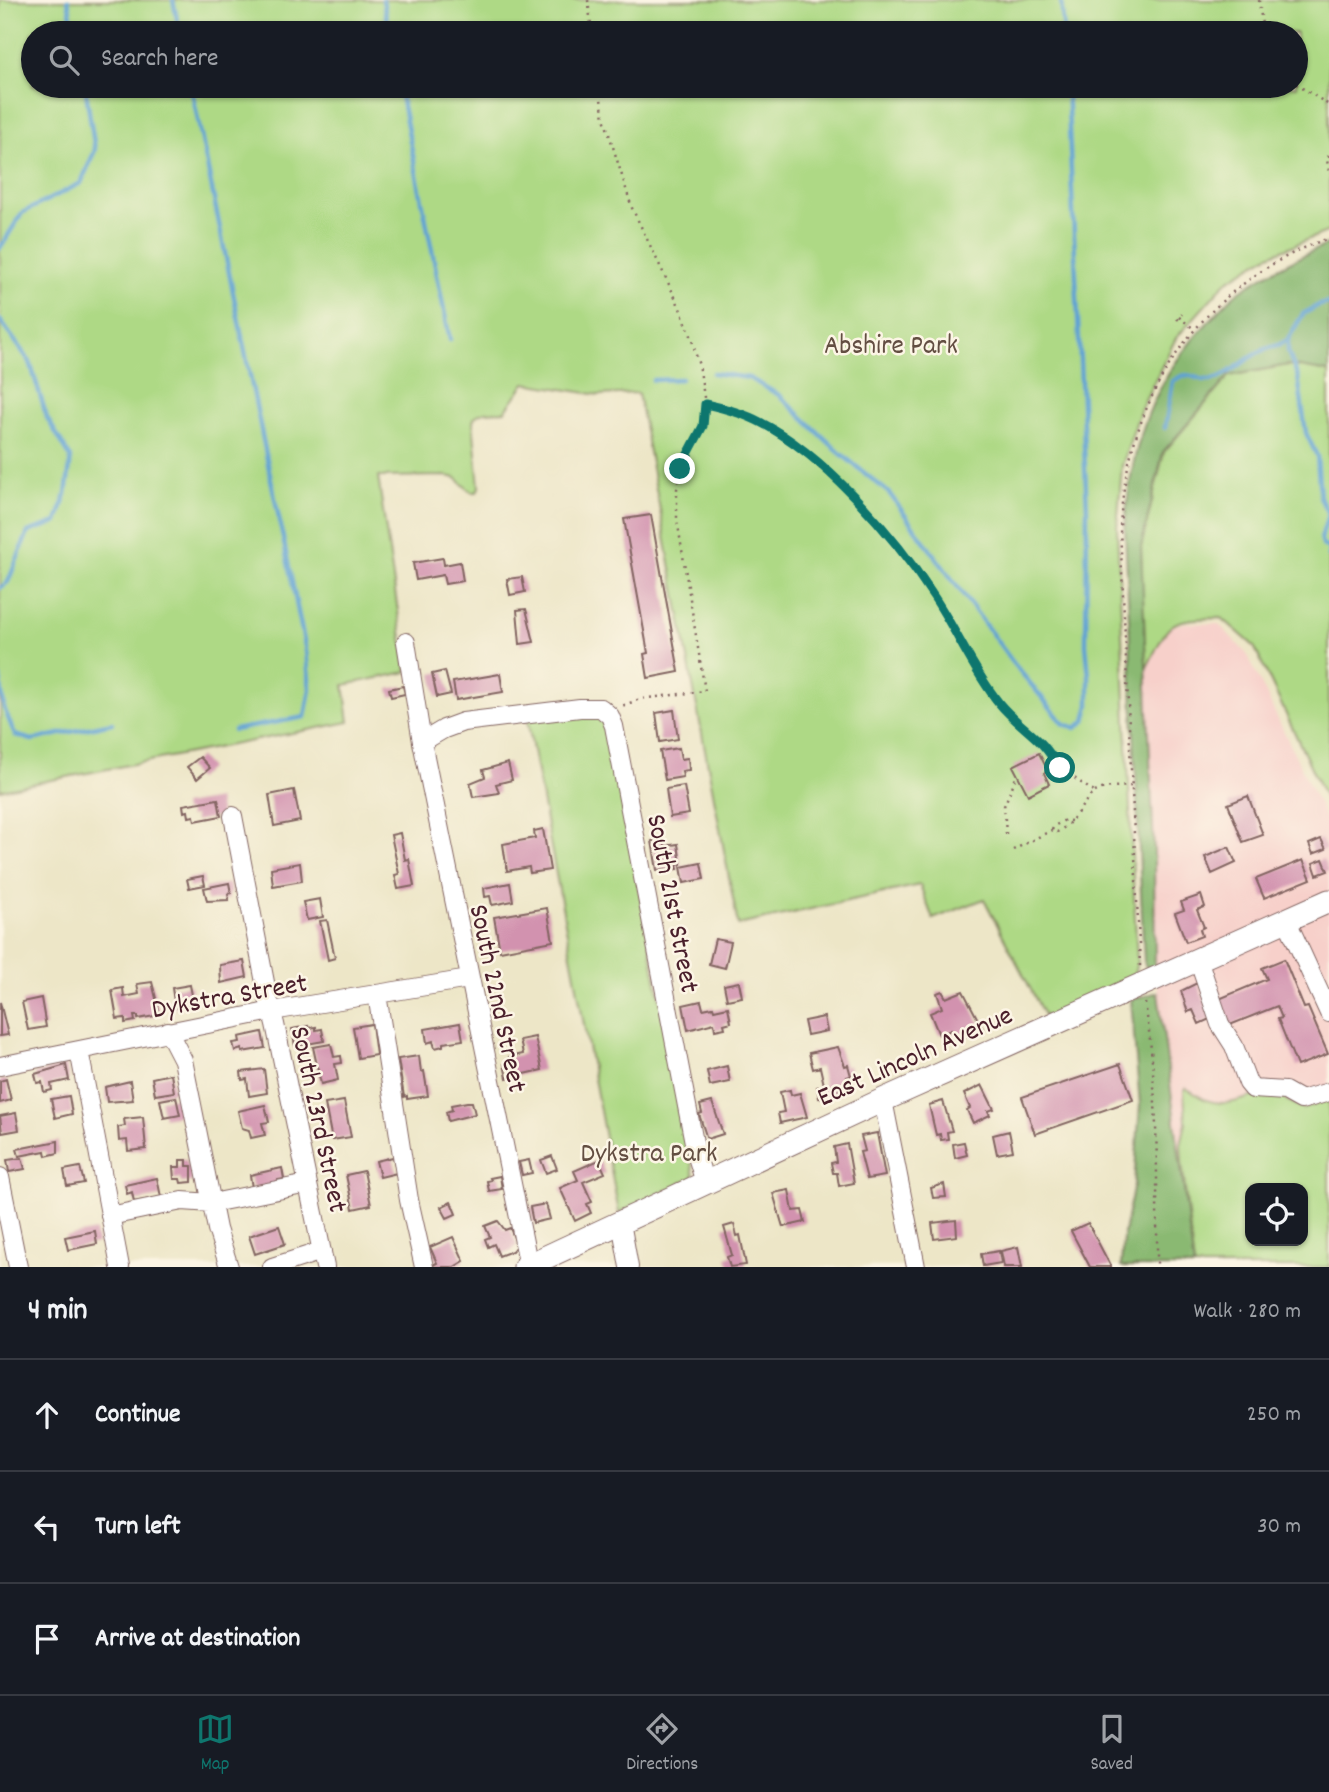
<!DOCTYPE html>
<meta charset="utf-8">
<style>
body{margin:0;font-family:Dekko,sans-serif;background:#20242c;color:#f1f3f6}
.controls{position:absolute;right:21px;bottom:21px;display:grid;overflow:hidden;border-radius:14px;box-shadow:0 2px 5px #0004}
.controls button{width:63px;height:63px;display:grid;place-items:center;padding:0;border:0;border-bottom:2px solid #363941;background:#171b24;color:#f1f3f6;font:35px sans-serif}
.stop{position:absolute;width:21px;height:21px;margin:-16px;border:5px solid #0f766e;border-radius:50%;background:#fff}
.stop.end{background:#0f766e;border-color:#fff;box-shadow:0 2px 7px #0008}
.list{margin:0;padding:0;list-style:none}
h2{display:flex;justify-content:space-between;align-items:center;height:91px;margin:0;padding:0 28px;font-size:30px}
h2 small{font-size:23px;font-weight:400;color:#9ea1a6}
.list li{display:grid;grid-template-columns:46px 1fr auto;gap:21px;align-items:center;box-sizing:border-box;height:112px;padding:0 28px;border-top:2px solid #363941}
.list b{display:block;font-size:26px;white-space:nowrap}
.list em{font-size:23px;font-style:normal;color:#9ea1a6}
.icon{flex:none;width:38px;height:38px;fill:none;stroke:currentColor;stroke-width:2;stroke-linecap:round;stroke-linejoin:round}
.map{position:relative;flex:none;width:1329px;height:1267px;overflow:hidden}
.search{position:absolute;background:#171b24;box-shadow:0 2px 5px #0004;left:21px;right:21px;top:21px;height:77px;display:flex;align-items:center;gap:18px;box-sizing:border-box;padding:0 24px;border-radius:38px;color:#9ea1a6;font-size:26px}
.sheet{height:427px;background:#171b24}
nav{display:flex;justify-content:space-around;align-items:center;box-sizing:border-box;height:98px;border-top:2px solid #363941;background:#171b24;font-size:19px;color:#9ea1a6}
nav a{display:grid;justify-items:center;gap:4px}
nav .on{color:#0f766e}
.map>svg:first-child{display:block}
.built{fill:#f7d0ca}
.green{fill:#aed985;stroke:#7c7c58;stroke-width:2;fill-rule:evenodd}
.forest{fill:#8ab972;stroke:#6a6c4e;stroke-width:2}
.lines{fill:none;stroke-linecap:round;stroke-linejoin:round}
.stream{stroke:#5ea2d3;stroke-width:4.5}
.building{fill:#d292af}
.minor-casing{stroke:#836562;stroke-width:20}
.major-casing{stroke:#836562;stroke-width:25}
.path{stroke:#836562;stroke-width:2.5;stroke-dasharray:2 5;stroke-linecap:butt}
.minor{stroke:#fff;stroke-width:18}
.major{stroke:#fff;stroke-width:23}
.route{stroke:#0f766e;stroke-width:9}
.labels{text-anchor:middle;stroke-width:5;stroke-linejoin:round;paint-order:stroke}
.park-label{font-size:28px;fill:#634e42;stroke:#fcf5e5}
.street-label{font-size:28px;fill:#4a1f2b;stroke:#fcf5e5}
</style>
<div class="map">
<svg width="1329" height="1267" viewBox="0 0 1329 1267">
<rect width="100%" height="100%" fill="#fcf5e5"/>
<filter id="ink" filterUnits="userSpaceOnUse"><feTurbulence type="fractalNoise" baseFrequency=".0143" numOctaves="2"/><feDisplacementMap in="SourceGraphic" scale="14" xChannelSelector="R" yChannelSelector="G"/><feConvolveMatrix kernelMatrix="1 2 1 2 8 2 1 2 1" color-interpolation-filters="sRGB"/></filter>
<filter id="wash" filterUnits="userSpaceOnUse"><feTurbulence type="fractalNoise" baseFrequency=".00686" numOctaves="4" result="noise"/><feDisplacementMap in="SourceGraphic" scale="28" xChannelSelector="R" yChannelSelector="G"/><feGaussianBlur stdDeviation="1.57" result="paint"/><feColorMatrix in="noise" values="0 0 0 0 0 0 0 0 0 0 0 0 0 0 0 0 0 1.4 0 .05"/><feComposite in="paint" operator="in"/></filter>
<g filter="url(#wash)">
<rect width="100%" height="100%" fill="#ede6c7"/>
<!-- built -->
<path class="built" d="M1186 623 1219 624 1247 654 1329 826V1098L1181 1158 1155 968 1154 851 1145 671 1168 627Z"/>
<!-- green -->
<path class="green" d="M0 0H1329V231L1267 256 1226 282 1176 338 1141 408 1122 466 1117 528 1137 962 1134 975 1046 1019 984 899 933 919 920 885 738 925 638 393 599 395 525 383 505 411C494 412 477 409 473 421L479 487 477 492H471L456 478 447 476 378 477 407 672 344 685 349 722 0 790ZM33 33H1296V86H33Z
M1288 365 1329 372V806L1254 646 1222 618C1164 619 1171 621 1145 671L1141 547 1164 452 1229 376Z
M574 712 606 717 694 1177 619 1213 527 718Z
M1186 1088C1193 1092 1199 1097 1206 1100 1227 1108 1248 1098 1268 1091L1304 1109 1329 1099V1267H1194L1182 1162 1181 1144 1186 1123 1184 1091ZM1250 1188H1303V1241H1250Z"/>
<!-- forest -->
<path class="forest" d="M1329 244V372L1288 365 1229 376 1163 452 1141 547 1154 851 1155 968 1149 971 1144 963 1125 528C1130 444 1153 378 1213 317 1221 308 1230 298 1240 291 1267 272 1298 257 1329 244Z
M1158 992 1194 1267H1121L1123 1237 1134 1184 1140 1105 1131 1000Z"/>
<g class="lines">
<!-- stream -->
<path class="stream" d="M68 0 74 33
M173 0 180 33
M383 0 389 33
M1061 0 1064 33
M191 86 306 651 310 689 305 717 234 730
M399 86 450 340
M0 248 22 213 81 183 95 150 85 86
M1329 303 1319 305 1303 314 1288 339V352L1298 377 1306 433 1317 456 1320 497 1328 514 1321 539 1322 545 1329 548V556
M0 320 30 362 47 418 71 458 66 494 57 522 28 532 8 582 0 588
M713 373 749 378 779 395 840 453 889 493 1014 664 1064 724 1076 728 1085 721 1089 705V676L1086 645 1087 509 1067 86
M653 380 681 379
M1165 428 1173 381C1191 368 1193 381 1209 380 1224 379 1245 360 1257 353 1268 347 1278 347 1287 340
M0 678 4 708 15 735 32 740 112 723"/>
</g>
<g id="blocks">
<!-- building -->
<path class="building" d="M651 515 679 672 648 678 644 654 648 653 624 519Z
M443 558 444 565 460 562 463 581 445 584 443 575 416 580 413 563Z
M522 577 525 592 510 595 507 579Z
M526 609 534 642 520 644 517 610Z
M445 671 451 694 437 697 432 674Z
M500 674 503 692 456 700 453 682Z
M403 686 405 694 391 697 389 689Z
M674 710 678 739 660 742 656 713Z
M679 748 681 759 688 758 689 770 682 771 683 777 665 780 660 751Z
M1039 753 1048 771 1044 773 1049 784 1028 795 1013 766Z
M200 757 210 768 197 779 187 767Z
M508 763 512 780 496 784 499 793 473 797 470 783 485 777 483 770Z
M684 786 689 814 670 817 666 789Z
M294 790 300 821 274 826 269 795Z
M1248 796 1263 835 1243 842 1228 804Z
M218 799 221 816 195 821 194 816 189 817 188 811 184 812 183 805Z
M543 829 550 870 530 873 529 867 507 871 503 844 535 838 534 831Z
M400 833 405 860 409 859 414 886 398 889 395 875 399 874 391 835Z
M664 839 665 846 678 844 681 864 677 865 678 869 657 870 652 841Z
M1321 839 1326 849 1313 854 1309 844Z
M1229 847 1236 863 1212 874 1205 857Z
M1323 859 1328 871 1317 875 1313 863Z
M1303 860 1311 879 1264 898 1256 879Z
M300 863 302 881 273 886 271 868Z
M701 863 704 879 684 883 681 867Z
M203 876 205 885 189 888 187 879Z
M229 883 231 893 228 894 229 900 207 901 204 888Z
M510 883 513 901 492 905 490 896 485 897 484 888Z
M1201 895 1205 907 1197 910 1204 927 1200 929 1202 936 1186 942 1175 913 1184 910 1181 902Z
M320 899 323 917 307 920 303 902Z
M547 908 553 941 500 951 494 917Z
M327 920 335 958 328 960 320 921Z
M715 939 731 942 725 968 709 964Z
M1284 959 1304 1008 1308 1007 1328 1054 1297 1066 1278 1019 1282 1018 1277 1006 1230 1025 1219 999 1267 979 1262 968Z
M244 961 247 977 221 983 220 965Z
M152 982 160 1015 138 1019V1016H134L135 1021 125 1023V1018L117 1019 112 990 123 988 124 997 139 994 137 984Z
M739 982 742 997 727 1000 724 985Z
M1197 983 1212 1018 1199 1024 1193 1010 1188 1012 1181 991Z
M190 985 194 1005 175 1008 172 988Z
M942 991 946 998 963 991 983 1029 959 1039 958 1037 955 1038 951 1030 939 1035 930 1013 942 1008 937 993Z
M41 998 46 1027 28 1030 22 1002Z
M701 1001 703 1009 713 1007 714 1010 728 1007 731 1022 724 1024 725 1028 715 1030 714 1023 688 1030 683 1005Z
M0 1002 8 1035 0 1036Z
M824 1017 827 1031 807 1035 804 1021Z
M460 1023 463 1040 443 1043V1046L435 1048 433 1041 427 1043 425 1029Z
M372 1024 376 1055 358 1058 353 1027Z
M308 1026V1028L316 1027V1030L322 1029 324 1041 295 1046 292 1029Z
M262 1032 265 1048 242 1052V1049L235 1051 233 1043 240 1042 239 1037Z
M535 1037 542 1070 507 1078 504 1064 510 1063 509 1057 523 1054 520 1040Z
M331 1044 334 1057 341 1056 342 1063 335 1064 338 1080 321 1084 313 1047Z
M838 1047 845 1066 848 1065 851 1076 847 1077 849 1084 838 1086 840 1093 819 1098 817 1087 824 1085 820 1067 813 1069 809 1053Z
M419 1056 421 1072 424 1071 428 1096 407 1099V1096L404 1097 398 1059Z
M1120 1064 1133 1100 1035 1134 1022 1097Z
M66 1065 69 1080 51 1084 52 1090 44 1092 42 1082 37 1083 35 1074Z
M727 1066 730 1082 710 1086 707 1071Z
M264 1069 267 1093 249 1096 247 1079 242 1080 241 1072Z
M171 1074 174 1092 155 1095 152 1078Z
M6 1079 11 1100 0 1103V1081Z
M130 1081 133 1100 107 1102 105 1087Z
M982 1085 994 1109 988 1111 990 1115 973 1123 967 1110 970 1108 964 1094Z
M790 1090 791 1095 800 1093 807 1117 780 1123 778 1113 784 1112 780 1092Z
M69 1096 72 1114 55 1118 51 1099Z
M176 1097 180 1115 164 1118 160 1100Z
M344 1101 351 1137 332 1140 325 1104Z
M943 1101 952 1131 947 1132 948 1139 941 1140 940 1134 936 1135 929 1105Z
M467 1102H472L475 1114 448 1121 446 1112 452 1110 451 1105Z
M712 1102 723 1134 707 1139 699 1114 702 1113 700 1105Z
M265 1105 269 1122 262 1123 265 1135 251 1138 249 1130 242 1128 238 1111Z
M16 1113 19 1130 2 1133 0 1116Z
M143 1117 146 1149 128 1151 127 1140 119 1141 118 1127 125 1126 124 1119Z
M1009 1131 1013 1151 997 1154 993 1135Z
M877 1133 885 1176 867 1179 860 1152 865 1151 861 1136Z
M58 1141V1153L46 1156 45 1151 19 1156 17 1149Z
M964 1142 967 1155 955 1158 953 1144Z
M847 1144 854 1183 839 1186 837 1173H833L831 1163 836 1162 834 1147Z
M552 1156 557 1169 546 1173 541 1160Z
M393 1157 397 1173 380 1177 376 1161Z
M22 1158 25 1169 9 1172 7 1160Z
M180 1160H187V1166H192V1182L181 1183 180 1179H174L173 1167H180Z
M529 1160 532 1173 522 1175 519 1162Z
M599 1160 605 1173 583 1182 592 1202 587 1204 591 1213 575 1221 560 1188 578 1180 574 1171Z
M80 1167 84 1183 67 1186 64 1170Z
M282 1168 284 1179 278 1180 279 1187 252 1188 250 1175Z
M364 1171 371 1205 353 1209 346 1175Z
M500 1176 502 1189 489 1191 487 1181 491 1180 490 1178Z
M157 1178 161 1197 134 1202 132 1192 127 1194 125 1185Z
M944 1184 946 1197 933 1198 931 1188Z
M789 1190 793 1211 802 1210 805 1222 783 1227 773 1193Z
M451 1202 456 1214 447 1218 441 1207Z
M546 1204 550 1219 533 1223 530 1207Z
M956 1220 957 1236 934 1239 932 1223Z
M498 1221 505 1230 510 1228 517 1245 512 1251 499 1256 494 1244 488 1247 485 1239 490 1237 485 1226Z
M1088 1223 1111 1267H1090L1071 1231Z
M734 1224 737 1236 740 1235 746 1265 730 1267 727 1257 732 1255 724 1227Z
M279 1226 285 1244 255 1254 249 1236Z
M95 1231 97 1244 68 1250 65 1237Z
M453 1237 464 1261 454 1267H429L437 1263 430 1247Z
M1018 1247 1022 1267H1004L1001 1251Z
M999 1251 1001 1263 983 1266 981 1254Z"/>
</g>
</g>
<g filter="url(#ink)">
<use href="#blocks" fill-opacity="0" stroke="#836562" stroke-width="2"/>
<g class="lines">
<defs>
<path id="minor" d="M406 642 422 742
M233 816 268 998 275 1024 325 1267
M1286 919 1329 1013
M1198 959 1220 1024 1234 1046 1248 1083 1253 1089 1285 1091 1301 1100 1329 1092
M377 994 409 1200 424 1267
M168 1031 183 1060 217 1229 229 1267
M79 1050 120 1267
M0 1066 272 1011 469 979
M883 1100 916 1267
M0 1177 18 1267
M110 1216 182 1201 212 1203 308 1184
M621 1222 629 1267
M272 1267 322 1251
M529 1267 422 742 444 729 463 722 580 708H601L610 716 614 726 696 1153 705 1183"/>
<path id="major" d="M525 1267 883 1100 1329 901"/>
</defs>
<!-- minor casing -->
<use href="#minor" class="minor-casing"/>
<!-- major casing -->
<use href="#major" class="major-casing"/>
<!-- path -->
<path class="path" d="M588 0 592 33
M1259 0 1263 33
M1296 84 1329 105
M599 86 604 118 632 208 676 299 690 332 700 370 705 404 703 426 680 469 677 489V519L705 691 640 699 622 706
M1329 155 1327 160 1329 171
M1179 317 1194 329
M1177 320 1182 314
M705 404 727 409 759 421 790 439 855 499 883 530 933 594 998 702 1020 726 1041 743 1060 768 1094 792
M1071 821 1065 820 1054 826 1052 830 1057 832C1077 822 1083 798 1097 791 1106 786 1120 787 1131 786
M1006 834 1004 806 1017 775
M1013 850 1052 830
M1140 966 1120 528C1126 395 1202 283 1329 238
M1145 1003C1159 1091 1157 1179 1157 1267"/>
<!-- minor -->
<use href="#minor" class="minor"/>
<!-- major -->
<use href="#major" class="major"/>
</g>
</g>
<g class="lines" filter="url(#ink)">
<!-- route -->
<path class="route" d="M680 469 703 426 705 404C724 408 743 413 760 422 823 454 894 535 932 594 956 629 972 669 999 703 1011 718 1027 729 1041 743 1048 750 1054 760 1060 768"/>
</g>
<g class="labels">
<!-- park labels -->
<g class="park-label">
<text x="891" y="353">Abshire Park</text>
<text x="649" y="1161">Dykstra Park</text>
</g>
<!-- street labels -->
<g class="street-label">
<text transform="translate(675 903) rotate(79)" y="10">South 21st Street</text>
<text transform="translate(229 994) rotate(-10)" y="10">Dykstra Street</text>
<text transform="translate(500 998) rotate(78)" y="10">South 22nd Street</text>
<text transform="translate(914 1054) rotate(-24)" y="10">East Lincoln Avenue</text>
<text transform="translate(321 1119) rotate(78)" y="10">South 23rd Street</text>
</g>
</g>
</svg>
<div class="controls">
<button><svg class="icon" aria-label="locate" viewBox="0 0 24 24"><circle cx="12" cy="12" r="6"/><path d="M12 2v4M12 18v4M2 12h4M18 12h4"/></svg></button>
</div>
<div class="stop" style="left:1060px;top:768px"></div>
<div class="stop end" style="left:680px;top:469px"></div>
<div class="search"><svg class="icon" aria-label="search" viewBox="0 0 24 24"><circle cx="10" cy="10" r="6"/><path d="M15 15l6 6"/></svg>Search here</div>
</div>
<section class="sheet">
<h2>4 min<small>Walk · 280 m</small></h2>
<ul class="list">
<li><svg class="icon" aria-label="ahead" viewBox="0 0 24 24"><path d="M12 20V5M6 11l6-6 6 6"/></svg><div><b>Continue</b></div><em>250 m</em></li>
<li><svg class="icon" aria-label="left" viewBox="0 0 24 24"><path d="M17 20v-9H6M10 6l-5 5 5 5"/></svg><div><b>Turn left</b></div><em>30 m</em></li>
<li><svg class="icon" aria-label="arrive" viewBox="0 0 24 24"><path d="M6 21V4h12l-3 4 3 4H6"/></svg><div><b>Arrive at destination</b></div></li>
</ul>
</section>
<nav>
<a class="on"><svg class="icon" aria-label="map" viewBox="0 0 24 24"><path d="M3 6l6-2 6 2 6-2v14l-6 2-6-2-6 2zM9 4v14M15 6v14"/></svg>Map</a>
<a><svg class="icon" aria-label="directions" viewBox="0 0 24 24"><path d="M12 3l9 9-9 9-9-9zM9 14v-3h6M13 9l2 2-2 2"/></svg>Directions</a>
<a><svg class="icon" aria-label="saved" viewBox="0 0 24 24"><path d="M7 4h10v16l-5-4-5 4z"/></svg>Saved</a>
</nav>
